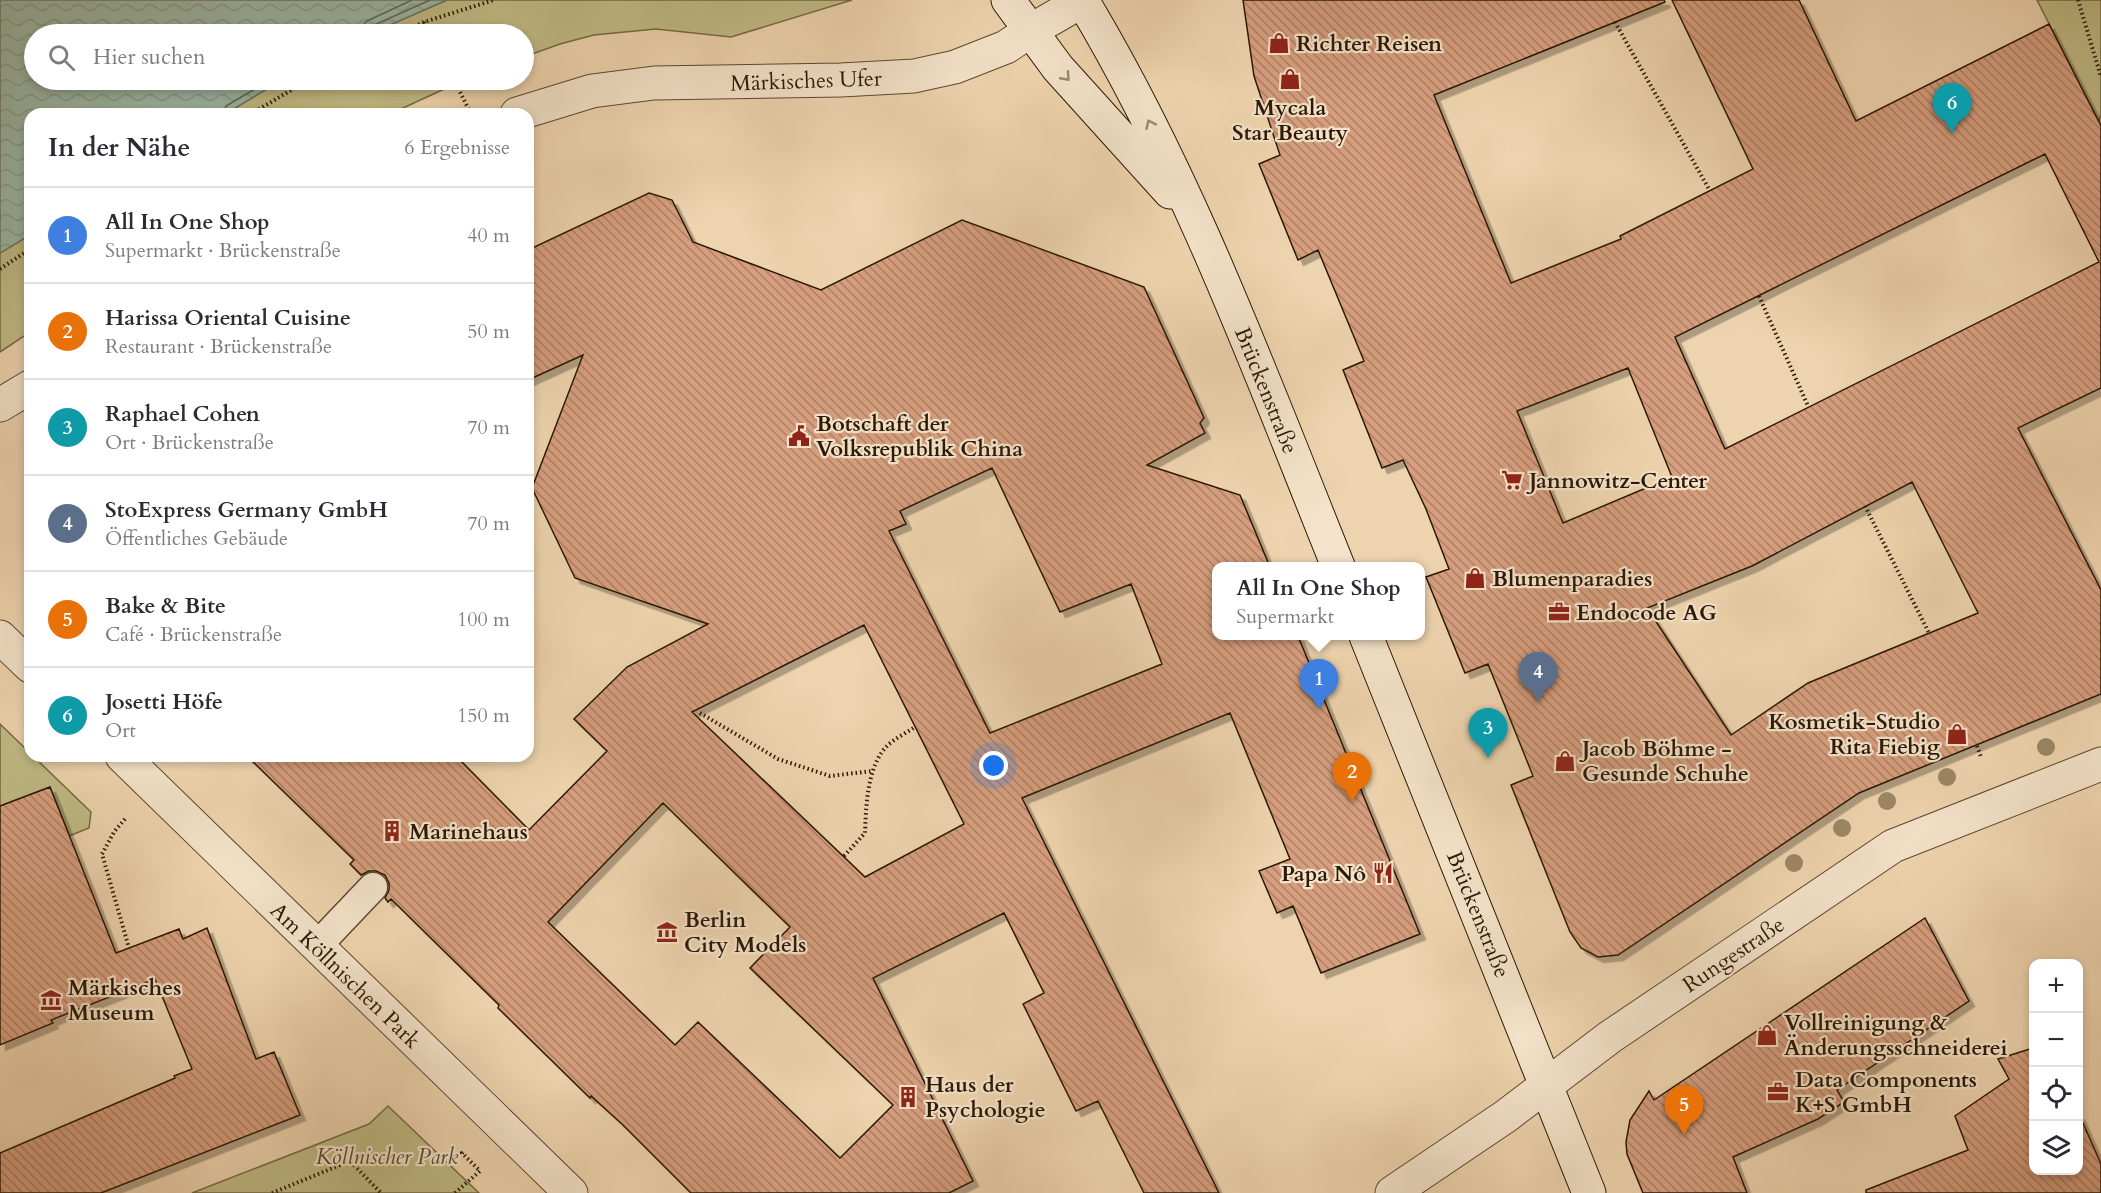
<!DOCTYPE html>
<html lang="de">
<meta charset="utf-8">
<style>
body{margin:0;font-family:Cardo,serif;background:#f7f7f7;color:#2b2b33}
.controls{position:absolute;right:18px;bottom:18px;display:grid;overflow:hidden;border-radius:12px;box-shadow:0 3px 9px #0003}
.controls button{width:54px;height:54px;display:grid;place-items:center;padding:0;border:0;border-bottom:2px solid #e1e1e2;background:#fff;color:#2b2b33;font:30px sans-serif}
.you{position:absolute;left:994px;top:766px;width:21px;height:21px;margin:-15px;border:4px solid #fff;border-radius:50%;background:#1a73e8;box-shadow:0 0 0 9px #1a73e833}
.badge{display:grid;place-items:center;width:39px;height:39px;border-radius:50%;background:#8f2418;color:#fff;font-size:20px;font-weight:700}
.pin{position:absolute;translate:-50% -50px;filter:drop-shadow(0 2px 3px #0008)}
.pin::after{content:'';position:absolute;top:32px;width:21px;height:18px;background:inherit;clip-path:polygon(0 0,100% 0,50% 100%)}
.popup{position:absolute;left:1212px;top:562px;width:213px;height:78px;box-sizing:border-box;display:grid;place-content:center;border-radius:12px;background:#fff;filter:drop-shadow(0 2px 4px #0005);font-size:20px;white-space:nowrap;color:#7c7c81}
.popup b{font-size:22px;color:#2b2b33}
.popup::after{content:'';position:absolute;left:50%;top:100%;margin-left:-12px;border:12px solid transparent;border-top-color:#fff}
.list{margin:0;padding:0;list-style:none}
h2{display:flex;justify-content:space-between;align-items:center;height:78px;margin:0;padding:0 24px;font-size:26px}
h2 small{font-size:20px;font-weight:400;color:#7c7c81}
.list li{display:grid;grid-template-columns:39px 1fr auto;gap:18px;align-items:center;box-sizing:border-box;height:96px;padding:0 24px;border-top:2px solid #e1e1e2}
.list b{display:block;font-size:22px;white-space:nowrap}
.list p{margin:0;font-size:20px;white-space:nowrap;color:#7c7c81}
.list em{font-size:20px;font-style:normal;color:#7c7c81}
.icon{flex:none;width:33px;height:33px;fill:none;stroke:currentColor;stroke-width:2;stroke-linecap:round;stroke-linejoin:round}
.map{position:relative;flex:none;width:2101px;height:1193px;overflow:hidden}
.search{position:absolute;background:#fff;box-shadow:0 3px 9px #0003;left:24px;top:24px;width:510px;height:66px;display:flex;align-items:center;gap:15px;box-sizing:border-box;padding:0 21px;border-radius:33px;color:#7c7c81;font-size:22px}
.panel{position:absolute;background:#fff;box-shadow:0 3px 9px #0003;left:24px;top:108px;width:510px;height:654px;border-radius:18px}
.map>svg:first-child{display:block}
.green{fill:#c0bb85;stroke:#766a46;stroke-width:1.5}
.water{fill:url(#water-waves);stroke:#6e7867;stroke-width:1.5}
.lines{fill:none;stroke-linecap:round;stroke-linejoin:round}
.shore{stroke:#626856;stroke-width:1.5}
.building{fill:url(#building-back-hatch);stroke:#2b1806;stroke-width:1.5;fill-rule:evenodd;filter:url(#shadow)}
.lane-casing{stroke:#5c4730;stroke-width:31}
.street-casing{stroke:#5c4730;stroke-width:35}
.secondary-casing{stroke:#2b1806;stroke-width:35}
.path{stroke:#2b1806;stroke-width:4;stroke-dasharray:1.5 3;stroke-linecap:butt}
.lane{stroke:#f4e3ca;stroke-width:28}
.street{stroke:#f4e3ca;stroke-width:33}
.secondary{stroke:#f4e3ca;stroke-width:33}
.tree{fill:#9c8866}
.oneway{stroke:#9a8872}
.labels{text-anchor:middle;stroke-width:4.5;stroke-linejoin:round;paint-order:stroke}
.poi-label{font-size:22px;font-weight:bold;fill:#2b1806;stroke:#f4e3ca;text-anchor:start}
.street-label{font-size:22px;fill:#2b1806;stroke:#f4e3ca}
.park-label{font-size:22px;font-style:italic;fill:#58492c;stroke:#f4e3ca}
</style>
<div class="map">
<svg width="2101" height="1193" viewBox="0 0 2101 1193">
<defs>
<pattern id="water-waves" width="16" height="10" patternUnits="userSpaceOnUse" patternTransform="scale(1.5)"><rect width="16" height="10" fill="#9ab8a7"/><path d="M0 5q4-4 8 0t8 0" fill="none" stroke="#859d8e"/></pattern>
<pattern id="building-back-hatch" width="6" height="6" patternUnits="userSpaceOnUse" patternTransform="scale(1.5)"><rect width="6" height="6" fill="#d69e7e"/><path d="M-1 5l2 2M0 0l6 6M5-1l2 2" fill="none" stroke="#ae8065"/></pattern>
<filter id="shadow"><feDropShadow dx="5.5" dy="5.5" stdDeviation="0" flood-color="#0004"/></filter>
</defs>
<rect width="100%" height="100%" fill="#eed4ae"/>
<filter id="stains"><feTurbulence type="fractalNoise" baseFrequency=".00333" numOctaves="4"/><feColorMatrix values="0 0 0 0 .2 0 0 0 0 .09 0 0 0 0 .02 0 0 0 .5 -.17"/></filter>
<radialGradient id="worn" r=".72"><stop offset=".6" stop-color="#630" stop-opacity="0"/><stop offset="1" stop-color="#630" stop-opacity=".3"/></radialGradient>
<!-- green -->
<path class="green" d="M447 0H852L731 37 656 29 594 35 560 44 524 57V34H369Z
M2037 0H2101V113L2099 122Z
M282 80H464L390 114H225Z
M30 235V332L0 352V253Z
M0 724 30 753V756H33L91 812 89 828 69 836 50 787 0 806Z
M388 1106 479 1193H192L369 1124Z"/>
<!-- water -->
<path class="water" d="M0 0H447L369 34H34V80H282L225 114H30V235L0 253Z"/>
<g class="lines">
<!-- shore -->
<path class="shore" d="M360 34 362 26 367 21 412 0
M368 34 372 26 430 0
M223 114 226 106 270 80"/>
</g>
<!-- building -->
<path class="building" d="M1243 0H1664L1665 2 1434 95 1511 283 1621 239 1620 236 1753 169 1672 0H1799L1856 121 2049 24 2101 126V388L2018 428 2101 590V694L1859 793 1618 955 1598 957 1581 948 1570 932 1511 785 1533 776 1488 664 1465 673 1426 577 1449 569 1426 509 1403 460 1382 468 1343 370 1364 361 1318 250 1298 260 1259 164 1280 155 1254 76ZM2045 154 2099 262 1725 449 1675 337ZM1628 368 1672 477 1563 523 1517 411ZM1912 482 1978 613 1808 683 1731 735 1647 608 1752 566Z
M649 193 672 200 693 242 821 290 962 220 1144 287 1204 418 1200 423 1205 433 1147 465 1240 495 1270 567H1217V636H1298L1420 934 1321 973 1293 906 1277 913 1259 871 1290 859 1230 713 1022 798 1219 1193H1144L1098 1101 1076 1111 1023 1004 1044 993 1004 913 873 978 973 1181 949 1193H691L622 1124 591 1096 590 1098 498 1008 499 1005 391 899 388 902 385 898 389 890V883L385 875 376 871H369L361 875 350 864 354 860 247 756H456L529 830 607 751 574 719 627 667 708 624 575 578 532 488 583 355 528 380V250ZM992 468 1060 612 1131 584 1162 664 990 733 889 531 906 524 900 511ZM864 625 964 824 865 877 692 712ZM663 803 790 927 750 968 893 1105 840 1158 698 1022 675 1045 548 922Z
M50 787 116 953 179 929 183 939 207 928 256 1059 274 1052 300 1115 101 1193H0V1153L175 1078 174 1076 192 1069 155 979 51 1020 53 1023 0 1045V806Z
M1925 918 1969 1001 1837 1090 1844 1102 1818 1119 1733 1157 1747 1193H1643L1627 1154 1626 1142 1630 1120 1649 1091 1654 1100Z
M2033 1048 2034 1170H2079V1114L2101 1164V1193H1866V1190L1968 1150 1955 1116 2009 1079 1998 1059Z"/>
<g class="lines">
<defs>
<path id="lane" d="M317 946 373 887"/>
<path id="street" d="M517 114 592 91 654 83 841 80 914 76 955 67 1006 47 1030 31 1082 1
M0 405 30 387
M0 637 30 666
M122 756 571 1193
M1392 1193 1506 1116 1610 1037 1893 846 2101 764"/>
<path id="secondary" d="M1008 0 1058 68 1170 192
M1082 0C1189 178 1261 375 1338 566
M1366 636 1589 1193"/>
</defs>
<!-- lane casing -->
<use href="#lane" class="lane-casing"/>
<!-- street casing -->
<use href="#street" class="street-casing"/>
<!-- secondary casing -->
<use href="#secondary" class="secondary-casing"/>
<!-- path -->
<path class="path" d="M2078 0 2101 77
M424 22 430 34
M1615 22 1710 191
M398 34 424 22 494 0
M454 80 471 114
M251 114 308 80
M0 269 30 249
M1759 296 1808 406
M1865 506 1929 633
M700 713 778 759 830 776 872 771
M1977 746 1981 757
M125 819 114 832 102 854 129 948
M844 856 865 833C866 807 867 766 887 746 894 739 906 733 915 727
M272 1193 350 1161 381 1193
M455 1193 480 1171 462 1153 465 1150"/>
<!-- lane -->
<use href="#lane" class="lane"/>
<!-- street -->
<use href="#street" class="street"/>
<!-- secondary -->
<use href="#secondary" class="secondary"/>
</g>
<!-- trees -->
<g class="tree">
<circle cx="2046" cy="747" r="9"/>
<circle cx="1947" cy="777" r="9"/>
<circle cx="1887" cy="801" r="9"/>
<circle cx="1842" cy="828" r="9"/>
<circle cx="1794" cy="863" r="9"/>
</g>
<!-- one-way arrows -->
<defs><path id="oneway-chevron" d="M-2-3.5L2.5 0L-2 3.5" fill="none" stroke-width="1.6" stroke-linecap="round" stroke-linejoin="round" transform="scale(1.5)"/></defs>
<g class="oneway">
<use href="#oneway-chevron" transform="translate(1066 77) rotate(48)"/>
<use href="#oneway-chevron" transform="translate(1150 124) rotate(-115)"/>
</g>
<!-- icons -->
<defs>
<symbol id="shop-bare" viewBox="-9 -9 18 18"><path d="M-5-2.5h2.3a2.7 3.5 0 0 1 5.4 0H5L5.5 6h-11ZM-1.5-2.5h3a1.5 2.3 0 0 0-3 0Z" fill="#8f2418" stroke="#f4e3ca" stroke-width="2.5" paint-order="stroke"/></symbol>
<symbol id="civic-bare" viewBox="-9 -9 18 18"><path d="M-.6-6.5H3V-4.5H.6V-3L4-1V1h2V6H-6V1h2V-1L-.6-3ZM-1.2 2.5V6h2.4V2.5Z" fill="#8f2418" stroke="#f4e3ca" stroke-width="2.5" paint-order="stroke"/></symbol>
<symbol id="supermarket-bare" viewBox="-9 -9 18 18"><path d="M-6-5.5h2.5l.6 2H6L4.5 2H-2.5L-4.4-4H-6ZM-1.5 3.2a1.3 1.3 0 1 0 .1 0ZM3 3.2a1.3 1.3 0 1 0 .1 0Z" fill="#8f2418" stroke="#f4e3ca" stroke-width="2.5" paint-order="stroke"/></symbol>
<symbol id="office-bare" viewBox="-9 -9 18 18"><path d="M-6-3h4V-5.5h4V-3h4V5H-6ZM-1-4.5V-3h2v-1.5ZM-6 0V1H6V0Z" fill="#8f2418" stroke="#f4e3ca" stroke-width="2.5" paint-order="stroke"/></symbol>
<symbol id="building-bare" viewBox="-9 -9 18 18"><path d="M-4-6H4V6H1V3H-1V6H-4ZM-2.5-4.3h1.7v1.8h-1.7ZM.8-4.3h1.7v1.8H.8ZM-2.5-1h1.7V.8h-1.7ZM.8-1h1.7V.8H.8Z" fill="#8f2418" stroke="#f4e3ca" stroke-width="2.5" paint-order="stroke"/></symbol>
<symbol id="restaurant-bare" viewBox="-9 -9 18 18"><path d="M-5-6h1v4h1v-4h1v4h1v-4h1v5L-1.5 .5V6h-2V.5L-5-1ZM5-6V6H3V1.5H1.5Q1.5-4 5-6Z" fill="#8f2418" stroke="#f4e3ca" stroke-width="2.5" paint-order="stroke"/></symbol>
<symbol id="museum-bare" viewBox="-9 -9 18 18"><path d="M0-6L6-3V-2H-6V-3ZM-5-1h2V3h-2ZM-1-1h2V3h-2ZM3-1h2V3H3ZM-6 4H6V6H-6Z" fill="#8f2418" stroke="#f4e3ca" stroke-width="2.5" paint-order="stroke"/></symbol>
</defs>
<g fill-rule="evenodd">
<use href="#shop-bare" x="1264" y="28" width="30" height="30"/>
<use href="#shop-bare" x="1275" y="64" width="30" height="30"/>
<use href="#civic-bare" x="784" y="421" width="30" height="30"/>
<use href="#supermarket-bare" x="1497" y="465" width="30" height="30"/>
<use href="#shop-bare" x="1460" y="563" width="30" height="30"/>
<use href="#office-bare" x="1544" y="597" width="30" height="30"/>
<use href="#shop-bare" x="1942" y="719" width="30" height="30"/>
<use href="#shop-bare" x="1550" y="746" width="30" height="30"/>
<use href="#building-bare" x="377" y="816" width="30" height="30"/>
<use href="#restaurant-bare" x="1368" y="858" width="30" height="30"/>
<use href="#museum-bare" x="652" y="917" width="30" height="30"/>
<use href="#museum-bare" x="36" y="985" width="30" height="30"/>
<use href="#shop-bare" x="1752" y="1020" width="30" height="30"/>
<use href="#office-bare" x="1763" y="1077" width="30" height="30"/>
<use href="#building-bare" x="893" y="1082" width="30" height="30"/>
</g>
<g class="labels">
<!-- poi labels -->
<g class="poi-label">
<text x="1296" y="51">Richter Reisen</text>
<text x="1290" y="115" text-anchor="middle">Mycala<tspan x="1290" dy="25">Star Beauty</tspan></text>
<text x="816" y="431">Botschaft der<tspan x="816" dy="25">Volksrepublik China</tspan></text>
<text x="1529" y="488">Jannowitz-Center</text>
<text x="1492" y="586">Blumenparadies</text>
<text x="1576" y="620">Endocode AG</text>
<text x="1940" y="729" text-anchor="end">Kosmetik-Studio<tspan x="1940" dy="25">Rita Fiebig</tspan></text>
<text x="1582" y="756">Jacob Böhme -<tspan x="1582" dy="25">Gesunde Schuhe</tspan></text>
<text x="409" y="839">Marinehaus</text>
<text x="1366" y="881" text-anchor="end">Papa Nô</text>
<text x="684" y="927">Berlin<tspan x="684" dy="25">City Models</tspan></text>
<text x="68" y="995">Märkisches<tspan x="68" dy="25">Museum</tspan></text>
<text x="1784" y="1030">Vollreinigung &amp;<tspan x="1784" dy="25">Änderungsschneiderei</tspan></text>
<text x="1795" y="1087">Data Components<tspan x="1795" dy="25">K+S GmbH</tspan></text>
<text x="925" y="1092">Haus der<tspan x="925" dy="25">Psychologie</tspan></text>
</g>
<!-- street labels -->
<g class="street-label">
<text transform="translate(806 80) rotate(-2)" y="8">Märkisches Ufer</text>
<text transform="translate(1267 390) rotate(68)" y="8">Brückenstraße</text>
<text transform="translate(1479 914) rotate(68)" y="8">Brückenstraße</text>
<text transform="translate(1733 954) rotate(-34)" y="8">Rungestraße</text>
<text transform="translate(346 975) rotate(44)" y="8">Am Köllnischen Park</text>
</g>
<!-- park labels -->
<g class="park-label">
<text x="387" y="1164">Köllnischer Park</text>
</g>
</g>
<rect width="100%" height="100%" filter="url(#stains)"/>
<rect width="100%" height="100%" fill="url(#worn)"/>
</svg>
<div class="controls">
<button>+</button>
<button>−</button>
<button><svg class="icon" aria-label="locate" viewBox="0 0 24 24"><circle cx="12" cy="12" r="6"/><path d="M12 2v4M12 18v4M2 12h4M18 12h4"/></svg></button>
<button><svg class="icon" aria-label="layers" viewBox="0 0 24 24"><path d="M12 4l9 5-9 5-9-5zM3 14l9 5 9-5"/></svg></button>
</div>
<div class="you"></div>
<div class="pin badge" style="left:1319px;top:709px;background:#3f7fe0">1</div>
<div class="popup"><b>All In One Shop</b>Supermarkt</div>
<div class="pin badge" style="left:1352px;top:802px;background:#e8710a">2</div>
<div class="pin badge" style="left:1488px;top:758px;background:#0f9aa8">3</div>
<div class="pin badge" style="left:1538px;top:702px;background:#5c6f8a">4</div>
<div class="pin badge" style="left:1684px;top:1135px;background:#e8710a">5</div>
<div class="pin badge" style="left:1952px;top:133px;background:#0f9aa8">6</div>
<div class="search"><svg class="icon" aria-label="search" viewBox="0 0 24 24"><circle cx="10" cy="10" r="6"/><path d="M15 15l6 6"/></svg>Hier suchen</div>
<section class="panel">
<h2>In der Nähe<small>6 Ergebnisse</small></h2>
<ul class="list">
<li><span class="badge" style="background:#3f7fe0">1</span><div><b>All In One Shop</b><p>Supermarkt · Brückenstraße</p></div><em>40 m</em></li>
<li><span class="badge" style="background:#e8710a">2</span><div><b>Harissa Oriental Cuisine</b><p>Restaurant · Brückenstraße</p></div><em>50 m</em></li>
<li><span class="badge" style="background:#0f9aa8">3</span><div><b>Raphael Cohen</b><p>Ort · Brückenstraße</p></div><em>70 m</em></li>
<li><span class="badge" style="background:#5c6f8a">4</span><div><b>StoExpress Germany GmbH</b><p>Öffentliches Gebäude</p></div><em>70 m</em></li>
<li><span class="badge" style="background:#e8710a">5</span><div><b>Bake &amp; Bite</b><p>Café · Brückenstraße</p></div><em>100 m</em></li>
<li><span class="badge" style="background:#0f9aa8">6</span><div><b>Josetti Höfe</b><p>Ort</p></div><em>150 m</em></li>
</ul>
</section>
</div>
